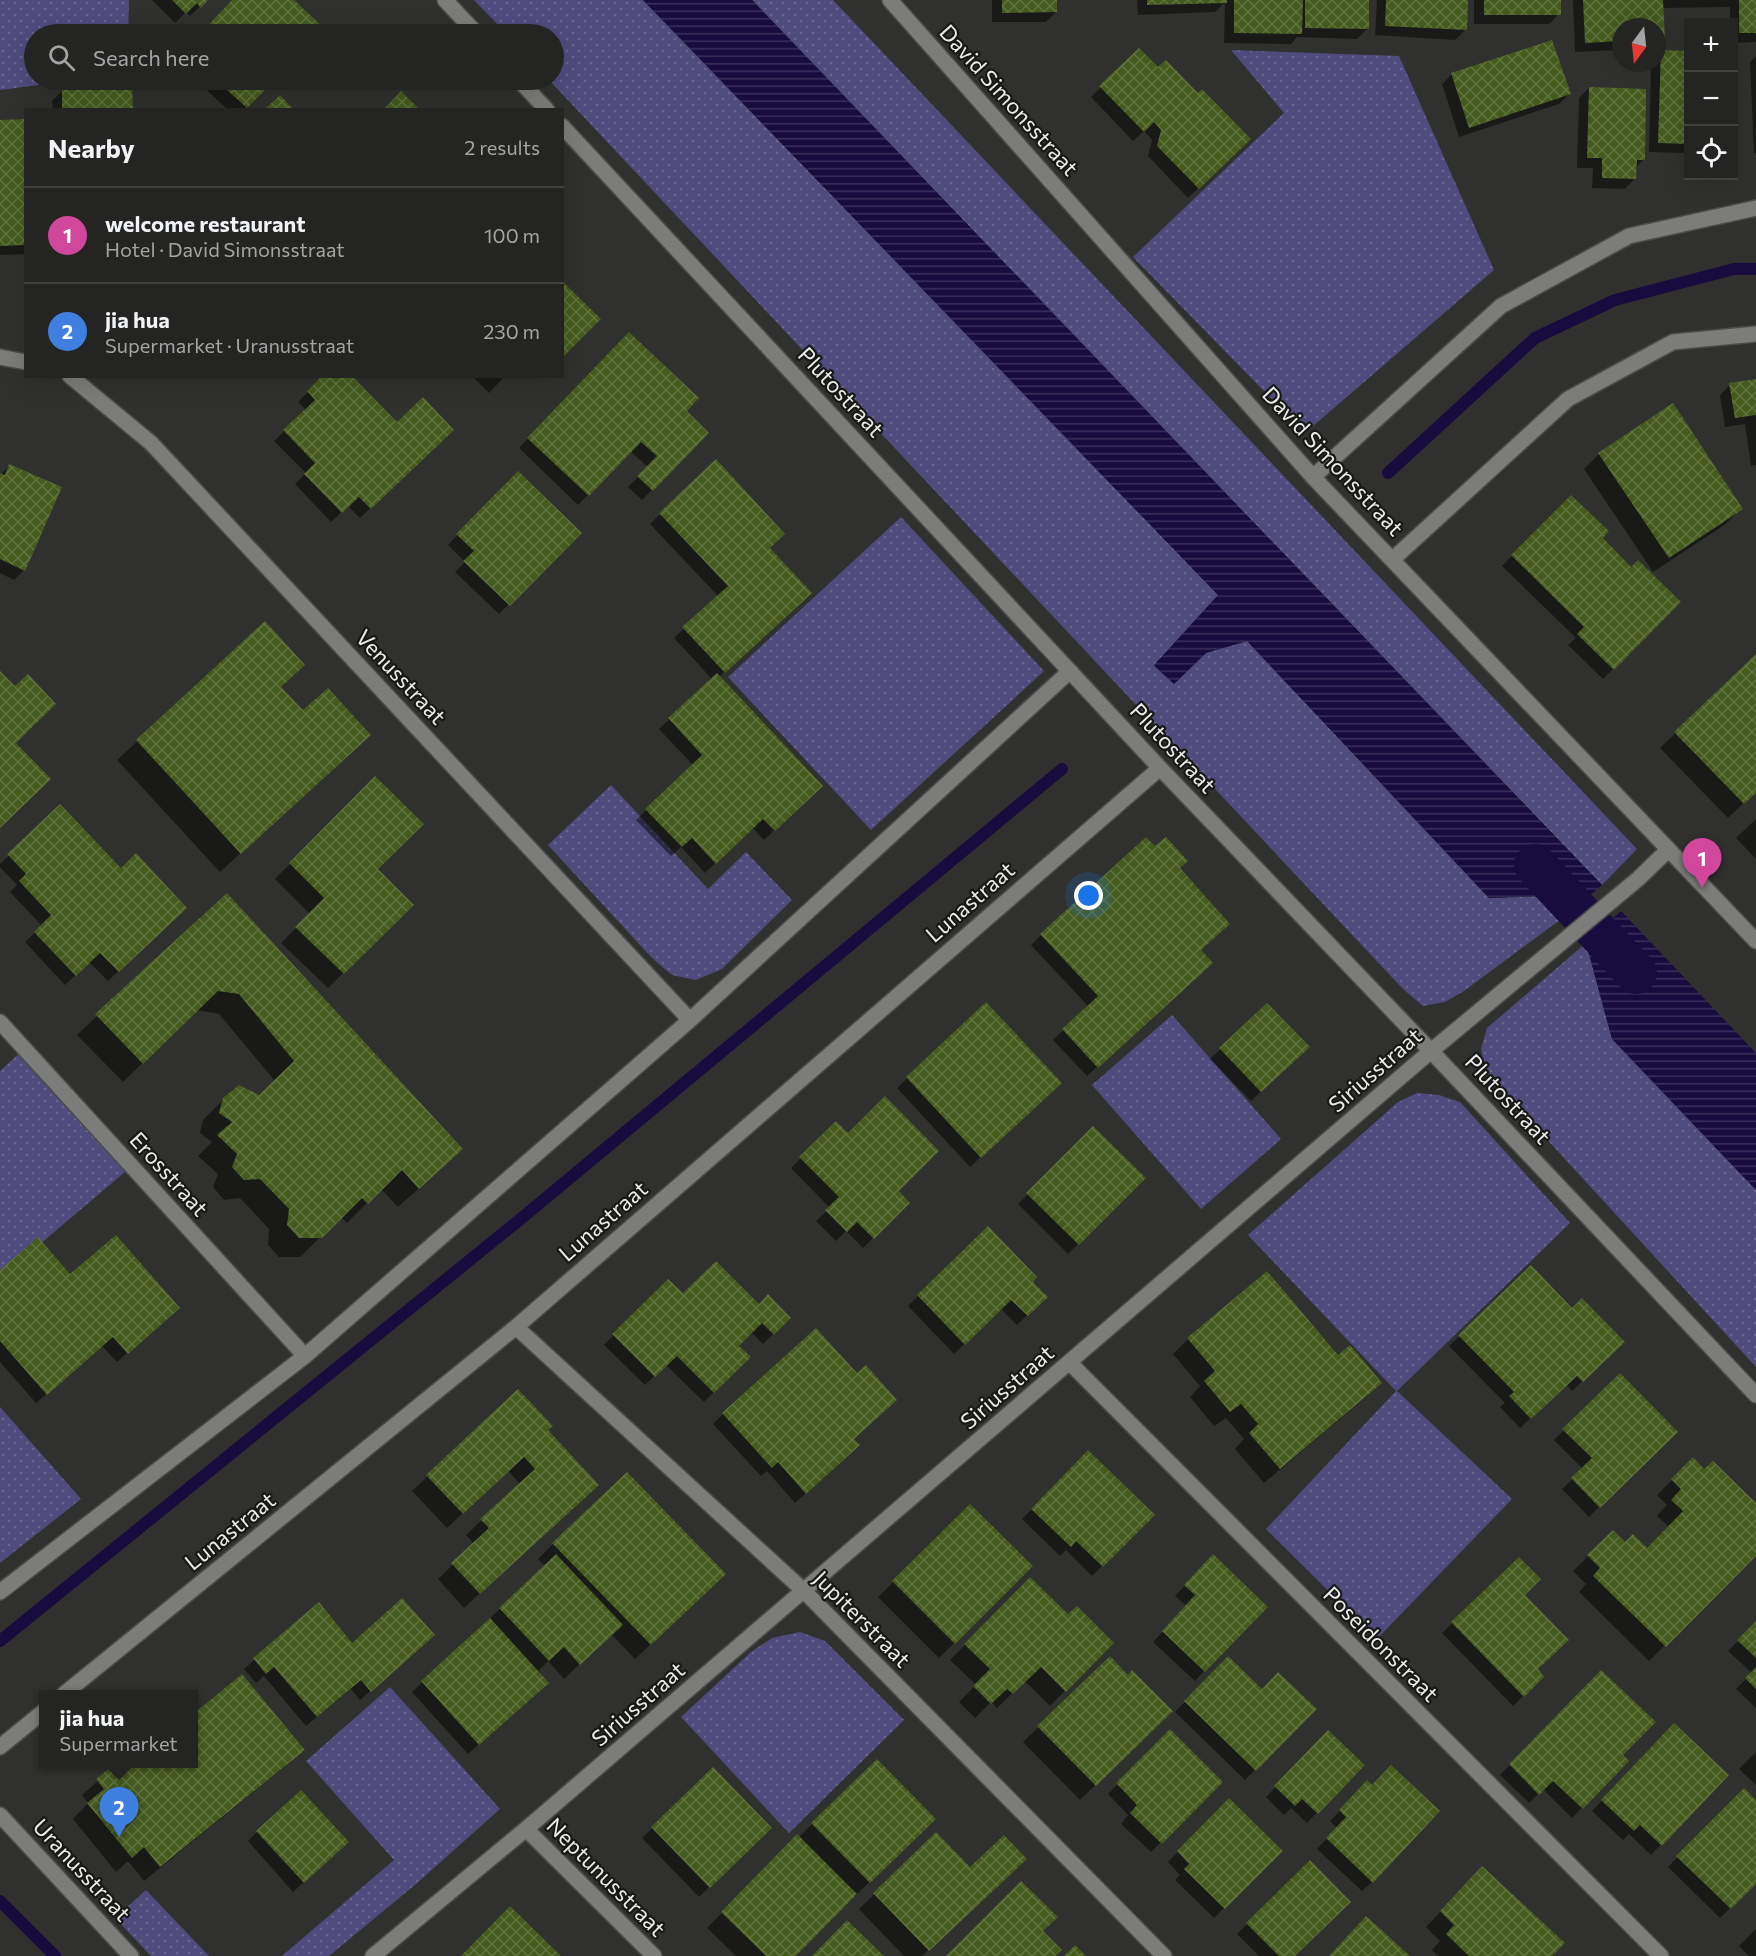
<!DOCTYPE html>
<meta charset="utf-8">
<style>
body{margin:0;font-family:Commissioner,sans-serif;background:#2c2d2a;color:#f1f3f6}
.controls{position:absolute;right:18px;top:18px;display:grid;overflow:hidden;border-radius:0px;box-shadow:0 6px 24px #0002}
.controls button{width:54px;height:54px;display:grid;place-items:center;padding:0;border:0;border-bottom:2px solid #414240;background:#242522;color:#f1f3f6;font:30px sans-serif}
.compass{position:absolute;left:1612px;top:18px;width:54px;height:54px;border-radius:50%;background:#242522;box-shadow:0 6px 24px #0002;rotate:195deg}
.you{position:absolute;left:1089px;top:896px;width:21px;height:21px;margin:-15px;border:4px solid #fff;border-radius:50%;background:#1a73e8;box-shadow:0 0 0 9px #1a73e833}
.badge{display:grid;place-items:center;width:39px;height:39px;border-radius:50%;background:#b2adf9;color:#fff;font-size:20px;font-weight:700}
.pin{position:absolute;translate:-50% -50px;filter:drop-shadow(0 2px 3px #0008)}
.pin::after{content:'';position:absolute;top:32px;width:21px;height:18px;background:inherit;clip-path:polygon(0 0,100% 0,50% 100%)}
.popup{position:absolute;left:39px;top:1690px;width:159px;height:78px;box-sizing:border-box;display:grid;place-content:center;border-radius:0px;background:#242522;filter:drop-shadow(0 2px 4px #0005);font-size:20px;white-space:nowrap;color:#a3a5a5}
.popup b{font-size:22px;color:#f1f3f6}
.popup::after{content:'';position:absolute;left:50%;top:100%;margin-left:-12px;border:12px solid transparent;border-top-color:#242522}
.list{margin:0;padding:0;list-style:none}
h2{display:flex;justify-content:space-between;align-items:center;height:78px;margin:0;padding:0 24px;font-size:26px}
h2 small{font-size:20px;font-weight:400;color:#a3a5a5}
.list li{display:grid;grid-template-columns:39px 1fr auto;gap:18px;align-items:center;box-sizing:border-box;height:96px;padding:0 24px;border-top:2px solid #414240}
.list b{display:block;font-size:22px;white-space:nowrap}
.list p{margin:0;font-size:20px;white-space:nowrap;color:#a3a5a5}
.list em{font-size:20px;font-style:normal;color:#a3a5a5}
.icon{flex:none;width:33px;height:33px;fill:none;stroke:currentColor;stroke-width:2;stroke-linecap:round;stroke-linejoin:round}
.map{position:relative;flex:none;width:1756px;height:1956px;overflow:hidden}
.search{position:absolute;background:#242522;box-shadow:0 6px 24px #0002;left:24px;top:24px;width:540px;height:66px;display:flex;align-items:center;gap:15px;box-sizing:border-box;padding:0 21px;border-radius:33px;color:#a3a5a5;font-size:22px}
.panel{position:absolute;background:#242522;box-shadow:0 6px 24px #0002;left:24px;top:108px;width:540px;height:270px;border-radius:0px}
.map>svg:first-child{display:block}
.green{fill:url(#green-dots)}
.water{fill:url(#water-rules)}
.shadow{fill:#0007}
.lines{fill:none;stroke-linecap:round;stroke-linejoin:round}
.stream{stroke:#180c3e;stroke-width:12}
.canal{stroke:#180c3e;stroke-width:42}
.building{fill:url(#building-cross-hatch)}
.minor-casing{stroke:#4b4c49;stroke-width:18}
.tertiary-casing{stroke:#4b4c49;stroke-width:18}
.minor{stroke:#7c7d7a;stroke-width:15}
.tertiary{stroke:#7c7d7a;stroke-width:15}
.labels{text-anchor:middle;stroke-width:4.5;stroke-linejoin:round;paint-order:stroke}
.street-label{font-size:22px;fill:#ebecea;stroke:#181917}
</style>
<div class="map">
<svg width="1756" height="1956" viewBox="0 0 1756 1956">
<defs>
<pattern id="green-dots" width="8" height="8" patternUnits="userSpaceOnUse" patternTransform="scale(1.5)"><rect width="8" height="8" fill="#4f4b7d"/><path d="M2 2h.1M6 6h.1" fill="none" stroke="#686590" stroke-width="1.8" stroke-linecap="round"/></pattern>
<pattern id="water-rules" width="6" height="5" patternUnits="userSpaceOnUse" patternTransform="scale(1.5)"><rect width="6" height="5" fill="#180c3e"/><path d="M0 2.5h6" fill="none" stroke="#3a305a"/></pattern>
<pattern id="building-cross-hatch" width="8" height="8" patternUnits="userSpaceOnUse" patternTransform="scale(1.5)"><rect width="8" height="8" fill="#455b1e"/><path d="M0 0l8 8M0 8l8-8" fill="none" stroke="#60733f"/></pattern>
</defs>
<rect width="100%" height="100%" fill="#30312e"/>
<!-- green -->
<path class="green" d="M0 0H129L128 34H34V80H77L0 90Z
M474 0H643L1219 596 1154 666 1174 684 1206 653 1247 641 1489 898 1548 896 1568 914 1464 991 1445 1002 1423 1006 1403 989 549 80H554V34H507Z
M752 0H833L1637 849 1602 885Z
M1231 50 1399 56 1494 270 1305 433 1133 257 1284 113Z
M901 517 1044 671 871 830 728 677Z
M611 785 708 889 746 852 792 900 722 969 696 980 672 975 651 957 548 845Z
M1586 943 1612 1039 1756 1190V1367L1485 1072 1481 1049 1487 1028Z
M1172 1015 1281 1139 1201 1209 1092 1085Z
M26 1047 132 1166 0 1278V1071Z
M1417 1093 1439 1095 1460 1102 1570 1223 1397 1391 1512 1499 1377 1639 1266 1529 1396 1391 1248 1235 1398 1102Z
M0 1407 81 1499 0 1563Z
M800 1632 825 1641 904 1720 789 1833 681 1717 751 1652 772 1638Z
M390 1687 500 1809 416 1884 329 1956H282L394 1860 306 1761Z
M146 1890 209 1956H151L115 1918Z"/>
<!-- water -->
<path class="water" d="M643 0H752L1602 885 1568 914 1548 896 1489 898 1247 641 1206 653 1174 684 1154 665 1218 595Z
M1621 911 1756 1053V1190L1612 1039 1586 943Z"/>
<!-- shadow -->
<path class="shadow" d="M152 0H206L190 16 186 12 175 23Z
M234 0H292L322 28 316 34H201Z
M992 0H1055L1056 12 1046 22H992Z
M1137 0H1368L1367 29 1357 39 1297 37 1291 44 1224 43 1225 2 1215 12 1138 15Z
M1377 0H1467L1465 30 1455 40 1375 35Z
M1474 0H1559V14L1549 24H1474Z
M1573 0H1756V42L1734 43V22H1730V7L1662 8 1663 39 1657 45V27H1621V50L1575 52Z
M1139 50 1158 69 1198 95 1249 139 1188 198 1148 156 1152 140 1144 131 1133 141 1091 97Z
M1661 52H1688V153L1649 152 1651 63H1657V56Z
M1756 56V153H1754L1750 62Z
M1452 74 1569 94 1559 104 1459 137 1442 84Z
M196 80H273L243 110H228Z
M1589 88 1643 160 1635 168V178L1625 189 1592 188 1593 168H1577L1579 98Z
M62 91 132 110H53L52 101Z
M26 121V254L0 255V122Z
M629 334 684 411 707 433 642 500 628 487 648 467 630 451 578 505 519 448Z
M324 376 397 424 452 430 360 518 348 506 331 522 295 484 306 473 274 441 306 410 298 402Z
M472 376H505L489 393Z
M1756 381V465L1751 466 1745 424 1725 427 1720 395 1730 385Z
M1599 454 1741 508 1726 524 1653 572 1584 469Z
M716 462 800 602 719 677 811 796 764 840 752 827 705 873 681 847 671 856 636 820 693 765 659 729 712 679 674 638 718 596 650 524Z
M9 466 24 570 14 580 0 573V475Z
M518 473 579 533 499 614 455 572 465 562 448 545Z
M1571 497 1601 538 1631 569 1679 602 1603 679 1568 645 1576 638 1502 566Z
M265 623 303 665 280 688 303 712 349 754 220 872 117 760Z
M1756 656V791L1728 818 1660 748Z
M375 778 376 869 412 905 328 988 281 943 310 914 275 879Z
M60 806 121 870 175 918 108 981 89 962 65 985 25 942 42 926 10 892 17 885 0 867V864Z
M1756 819V859L1736 838Z
M1178 869 1200 951 1201 973 1087 1076 1053 1040 1088 1006 1031 945 1041 935Z
M226 895 441 1169 398 1207 381 1189 347 1223 341 1217 300 1257H279L268 1245 269 1229 240 1198 224 1200 213 1187 218 1174 198 1156 212 1142 200 1133 203 1120 224 1099 259 1096 275 1081 219 1014 197 1010 123 1082 77 1035Z
M986 1004 1050 1093 970 1167 897 1088Z
M1267 1006 1298 1057 1251 1101 1210 1059Z
M836 1123 908 1203 863 1248 846 1231 836 1241 816 1221 830 1208 791 1168Z
M1093 1128 1144 1178 1068 1254 1018 1204Z
M988 1228 1031 1282 1046 1297 1017 1325 1001 1309 954 1354 908 1306Z
M1531 1268 1572 1310 1623 1342 1572 1391 1567 1385 1520 1428 1500 1407 1505 1403 1449 1346Z
M0 1272 70 1276 168 1318 117 1362 102 1346 36 1403 0 1362Z
M668 1281 683 1296 789 1318 763 1344 751 1332 737 1346 749 1357 704 1402 666 1365 645 1385 604 1345Z
M1188 1339 1338 1357 1380 1383 1365 1398 1264 1483 1235 1449 1244 1439 1226 1418 1214 1426 1190 1397 1200 1386 1173 1354Z
M1620 1375 1675 1432 1589 1517 1562 1489 1583 1469 1554 1440Z
M518 1391 546 1430 582 1499 464 1608 438 1579 474 1544 466 1535 520 1484 508 1471 447 1528 412 1491Z
M723 1414 852 1439 848 1455 795 1503 767 1471 761 1476 713 1424Z
M1088 1452 1153 1515 1092 1576 1066 1550 1060 1556 1022 1519Z
M1693 1459 1704 1471 1756 1505V1553L1649 1661 1579 1592 1586 1584 1573 1571 1613 1532 1625 1544 1647 1550 1669 1527 1657 1516 1667 1505 1657 1495Z
M970 1506 1031 1566 939 1658 878 1597Z
M553 1544 709 1589 635 1659 611 1634 564 1679 548 1661 537 1672V1693L468 1754 412 1692 545 1566 538 1559Z
M1519 1559 1536 1670 1542 1677 1513 1706 1442 1633Z
M1203 1566 1266 1607 1195 1681 1153 1642 1187 1606 1175 1596Z
M1030 1579 1068 1616 1112 1643 1050 1706 1025 1681 997 1708 991 1702 975 1718 959 1702 976 1685 950 1660Z
M319 1604 352 1645H423L360 1700 351 1689 306 1726 264 1676 256 1683 244 1669Z
M1756 1623V1708L1736 1689 1752 1673 1728 1651Z
M1110 1658 1156 1726 1080 1800 1023 1742Z
M1228 1658 1262 1691 1315 1709 1245 1780 1175 1712Z
M1601 1672 1621 1755 1627 1761 1572 1818 1543 1789 1529 1803 1500 1775Z
M194 1710 197 1713 303 1749 288 1764 144 1881 128 1861 116 1872 73 1819 88 1803 82 1795 117 1764H194Z
M1170 1732 1221 1782 1151 1852 1121 1824 1128 1815 1108 1794Z
M1328 1732 1363 1765 1307 1823 1291 1808 1284 1815 1266 1797Z
M1664 1735 1727 1775 1651 1855 1629 1834 1623 1840 1592 1811Z
M1756 1752V1785L1739 1769Z
M713 1769 770 1828 699 1897 642 1838Z
M1367 1783 1372 1882 1362 1891 1317 1849 1337 1828 1330 1821Z
M1744 1790 1756 1802V1882L1720 1918 1668 1867Z
M1229 1800 1281 1851 1214 1918 1175 1880 1180 1875 1168 1862Z
M812 1824 919 1834 793 1956H736L707 1928 797 1837 798 1838Z
M257 1832 337 1852 293 1892 248 1841Z
M936 1834 970 1869 1010 1874 922 1956H904L859 1909Z
M1310 1862 1294 1956H1259L1237 1934Z
M1467 1883 1550 1956H1438L1432 1950 1440 1941 1426 1927Z
M1756 1929V1956H1749L1739 1946Z"/>
<g class="lines">
<!-- stream -->
<path class="stream" d="M1388 473 1535 338 1615 300 1734 269H1756
M0 1641 523 1217 1062 769
M0 1901 55 1956"/>
<!-- canal -->
<path class="canal" d="M1535 865 1636 973"/>
</g>
<!-- building -->
<path class="building" d="M172 0H208L201 8 197 3 186 14Z
M232 0H294L324 28 318 34H200Z
M1002 0H1057V12L1002 13Z
M1147 0H1227V3L1147 5Z
M1234 0H1303L1302 34 1234 33Z
M1305 0H1369V29L1305 28Z
M1386 0H1468L1467 30 1385 26Z
M1484 0H1561V15H1484Z
M1583 0H1663L1665 39H1657V27H1621V41L1585 43Z
M1739 0H1756V33H1739Z
M1552 40 1571 94 1469 128 1451 73Z
M1139 48 1158 67 1166 60 1198 93 1202 89 1251 139 1199 189 1157 146 1161 130 1154 122 1144 132 1099 86Z
M1661 50 1688 51V144L1658 143Z
M216 80H275L247 108Z
M132 87 133 110H62V89Z
M1589 87 1646 89 1645 160H1637L1636 179 1602 178V158H1587Z
M401 91 420 110H383Z
M280 95 294 110H264Z
M26 119V245L0 246V120Z
M562 281 601 319 562 358Z
M629 332 699 398 687 411 709 433 653 491 637 476 657 456 641 442 589 496 527 438Z
M322 376H352L397 422 423 397 454 430 371 509 359 497 342 513 304 474 315 463 283 430 315 400 307 391Z
M1756 379V415L1735 418 1729 383Z
M1673 403 1743 509 1669 558 1598 453Z
M716 459 785 534 770 548 812 593 725 673 682 627 728 586 659 513Z
M9 464 62 487 25 571 0 559V473L5 475Z
M518 471 582 533 510 606 463 561 474 551 456 534Z
M1571 495 1609 531 1603 538 1631 567 1638 560 1681 602 1614 670 1577 634 1584 627 1511 555Z
M265 621 305 665 281 687 303 710 328 688 371 735 241 854 136 740Z
M1756 654V793L1744 804 1674 732Z
M0 671 15 686 28 674 56 704 16 743 51 779 0 828Z
M717 673 823 786 775 831 763 819 716 864 692 838 682 847 645 809 702 755 668 718Z
M375 776 424 824 378 869 414 905 344 974 295 927 324 898 289 863Z
M60 804 121 868 136 853 187 908 119 972 100 953 76 976 34 932 51 915 19 881 26 874 7 854Z
M1146 837 1155 846 1166 837 1188 861 1180 868 1230 924 1201 950 1213 963 1098 1068 1062 1029 1098 996 1040 934Z
M227 893 463 1149 419 1189 402 1170 368 1204 362 1198 322 1238H299L287 1225 289 1209 260 1179 244 1180 232 1167 237 1154 217 1135 232 1122 219 1113 223 1098 239 1085 259 1095 294 1061 239 994 218 991 143 1064 95 1014Z
M986 1002 1062 1083 981 1158 906 1077Z
M1267 1003 1310 1047 1261 1092 1219 1048Z
M885 1096 939 1151 899 1191 910 1203 874 1239 857 1222 847 1232 825 1210 839 1197 799 1157 836 1121 848 1133Z
M1093 1126 1146 1178 1079 1245 1026 1193Z
M988 1226 1037 1277 1033 1282 1048 1297 1028 1316 1011 1300 965 1345 917 1295Z
M116 1235 180 1308 128 1354 113 1337 47 1395 0 1341V1270L38 1237 70 1274Z
M716 1261 759 1304 768 1294 791 1318 774 1335 762 1323 739 1346 751 1357 714 1393 677 1356 655 1377 612 1334 668 1279 683 1293Z
M1531 1265 1572 1308 1582 1298 1625 1342 1583 1382 1577 1376 1531 1419 1509 1396 1514 1392 1458 1335Z
M1267 1271 1338 1355 1350 1345 1382 1383 1280 1469 1249 1433 1258 1424 1241 1404 1230 1412 1204 1381 1215 1371 1187 1338Z
M816 1328 857 1373 866 1365 897 1400 854 1439 860 1445 806 1494 778 1462 772 1468 722 1413Z
M1620 1373 1678 1432 1600 1508 1571 1478 1592 1458 1562 1429Z
M518 1389 553 1426 548 1430 599 1485 480 1594 451 1563 489 1528 480 1519 535 1469 524 1457 463 1514 426 1475Z
M1088 1450 1155 1515 1103 1567 1076 1541 1071 1547 1031 1509Z
M1693 1457 1704 1469 1713 1461 1756 1503V1556L1666 1647 1593 1576 1600 1568 1587 1555 1613 1530 1625 1542 1633 1534 1647 1548 1683 1511 1671 1500 1681 1489 1671 1479Z
M627 1472 726 1574 651 1645 552 1543Z
M970 1504 1033 1566 955 1644 892 1581Z
M556 1554 623 1625 580 1665 564 1647 549 1661 499 1608Z
M1213 1554 1268 1607 1205 1672 1162 1631 1195 1595 1184 1585Z
M1519 1557 1541 1579 1525 1595 1569 1640 1538 1669 1544 1677 1524 1697 1451 1622Z
M1030 1577 1068 1614 1077 1606 1114 1643 1066 1692 1041 1667 1013 1694 1007 1689 991 1704 973 1686 990 1669 964 1644Z
M402 1598 435 1635 371 1692 361 1680 317 1717 274 1667 266 1674 253 1658 319 1602 352 1643Z
M490 1618 549 1683 479 1745 421 1681Z
M1756 1621V1658L1737 1640Z
M1110 1656 1128 1675 1132 1670 1173 1711 1096 1786 1037 1726Z
M1228 1656 1262 1689 1278 1672 1317 1709 1256 1771 1184 1701Z
M1756 1667V1689L1745 1678Z
M1601 1670 1656 1722 1623 1755 1629 1761 1583 1809 1553 1781 1539 1795 1509 1764Z
M242 1674 305 1750 160 1867 144 1847 132 1858 87 1803 104 1789 96 1779 115 1764H194V1707L197 1711Z
M1674 1723 1729 1775 1662 1846 1640 1825 1634 1831 1601 1800Z
M1170 1729 1223 1782 1162 1844 1130 1813 1137 1805 1116 1783Z
M1328 1730 1365 1765 1318 1814 1302 1799 1295 1806 1274 1786Z
M877 1759 936 1819 870 1883 811 1823Z
M1391 1765 1440 1811 1373 1883 1326 1838 1346 1817 1339 1810 1367 1780 1372 1785Z
M713 1767 772 1828 710 1888 651 1827Z
M1744 1788 1756 1800V1884L1731 1909 1676 1856Z
M301 1790 349 1842 304 1883 256 1831Z
M1229 1798 1283 1851 1225 1909 1184 1869 1189 1864 1177 1851Z
M936 1832 970 1867 1004 1835 1027 1859 929 1951 873 1893Z
M797 1834 857 1894 796 1956H766L721 1912Z
M1310 1860 1351 1902 1295 1956H1279L1246 1923Z
M1482 1866 1565 1943 1552 1956H1469L1446 1934 1454 1925 1440 1911Z
M1021 1881 1058 1917 1043 1931 1062 1950 1055 1956H946Z
M510 1906 561 1956H461Z
M1366 1916 1410 1956H1329Z
M847 1920 884 1956H812Z
M1075 1945 1086 1956H1064Z"/>
<g class="lines">
<defs>
<path id="minor" d="M890 0 1313 477 1756 941
M0 357 26 362
M70 376 151 443 690 1020
M1313 477 1501 306 1629 236 1756 208
M1393 559 1568 399 1673 342 1756 334
M0 1022 305 1356
M516 1327 804 1591 1164 1956
M1070 1363 1661 1956
M0 1592 305 1356 690 1020 1070 671
M64 1694 516 1327 1160 768
M0 1747 44 1711
M0 1815 131 1956
M526 1829 654 1956
M373 1956 526 1829 1431 1051 1638 879 1668 850"/>
<path id="tertiary" d="M445 0 477 34
M519 80 547 110
M562 126 1160 768 1431 1051 1756 1395"/>
</defs>
<!-- minor casing -->
<use href="#minor" class="minor-casing"/>
<!-- tertiary casing -->
<use href="#tertiary" class="tertiary-casing"/>
<!-- minor -->
<use href="#minor" class="minor"/>
<!-- tertiary -->
<use href="#tertiary" class="tertiary"/>
</g>
<g class="labels">
<!-- street labels -->
<g class="street-label">
<text transform="translate(1009 100) rotate(48)" y="8">David Simonsstraat</text>
<text transform="translate(841 392) rotate(47)" y="8">Plutostraat</text>
<text transform="translate(1333 461) rotate(47)" y="8">David Simonsstraat</text>
<text transform="translate(401 677) rotate(47)" y="8">Venusstraat</text>
<text transform="translate(1173 748) rotate(47)" y="8">Plutostraat</text>
<text transform="translate(970 902) rotate(-41)" y="8">Lunastraat</text>
<text transform="translate(1375 1070) rotate(-41)" y="8">Siriusstraat</text>
<text transform="translate(1508 1099) rotate(47)" y="8">Plutostraat</text>
<text transform="translate(169 1174) rotate(48)" y="8">Erosstraat</text>
<text transform="translate(603 1221) rotate(-41)" y="8">Lunastraat</text>
<text transform="translate(1007 1387) rotate(-41)" y="8">Siriusstraat</text>
<text transform="translate(230 1531) rotate(-39)" y="8">Lunastraat</text>
<text transform="translate(862 1619) rotate(45)" y="8">Jupiterstraat</text>
<text transform="translate(1381 1644) rotate(45)" y="8">Poseidonstraat</text>
<text transform="translate(638 1704) rotate(-41)" y="8">Siriusstraat</text>
<text transform="translate(82 1870) rotate(47)" y="8">Uranusstraat</text>
<text transform="translate(606 1877) rotate(45)" y="8">Neptunusstraat</text>
</g>
</g>
</svg>
<div class="controls">
<button>+</button>
<button>−</button>
<button><svg class="icon" aria-label="locate" viewBox="0 0 24 24"><circle cx="12" cy="12" r="6"/><path d="M12 2v4M12 18v4M2 12h4M18 12h4"/></svg></button>
</div>
<svg class="compass" viewBox="-18 -18 36 36"><path d="M0-13l5 13h-10z" fill="#e53935"/><path d="M0 13l5-13h-10z" fill="#a3a5a5"/></svg>
<div class="you"></div>
<div class="pin badge" style="left:1702px;top:888px;background:#d1479c">1</div>
<div class="pin badge" style="left:119px;top:1837px;background:#3f7fe0">2</div>
<div class="popup"><b>jia hua</b>Supermarket</div>
<div class="search"><svg class="icon" aria-label="search" viewBox="0 0 24 24"><circle cx="10" cy="10" r="6"/><path d="M15 15l6 6"/></svg>Search here</div>
<section class="panel">
<h2>Nearby<small>2 results</small></h2>
<ul class="list">
<li><span class="badge" style="background:#d1479c">1</span><div><b>welcome restaurant</b><p>Hotel · David Simonsstraat</p></div><em>100 m</em></li>
<li><span class="badge" style="background:#3f7fe0">2</span><div><b>jia hua</b><p>Supermarket · Uranusstraat</p></div><em>230 m</em></li>
</ul>
</section>
</div>
